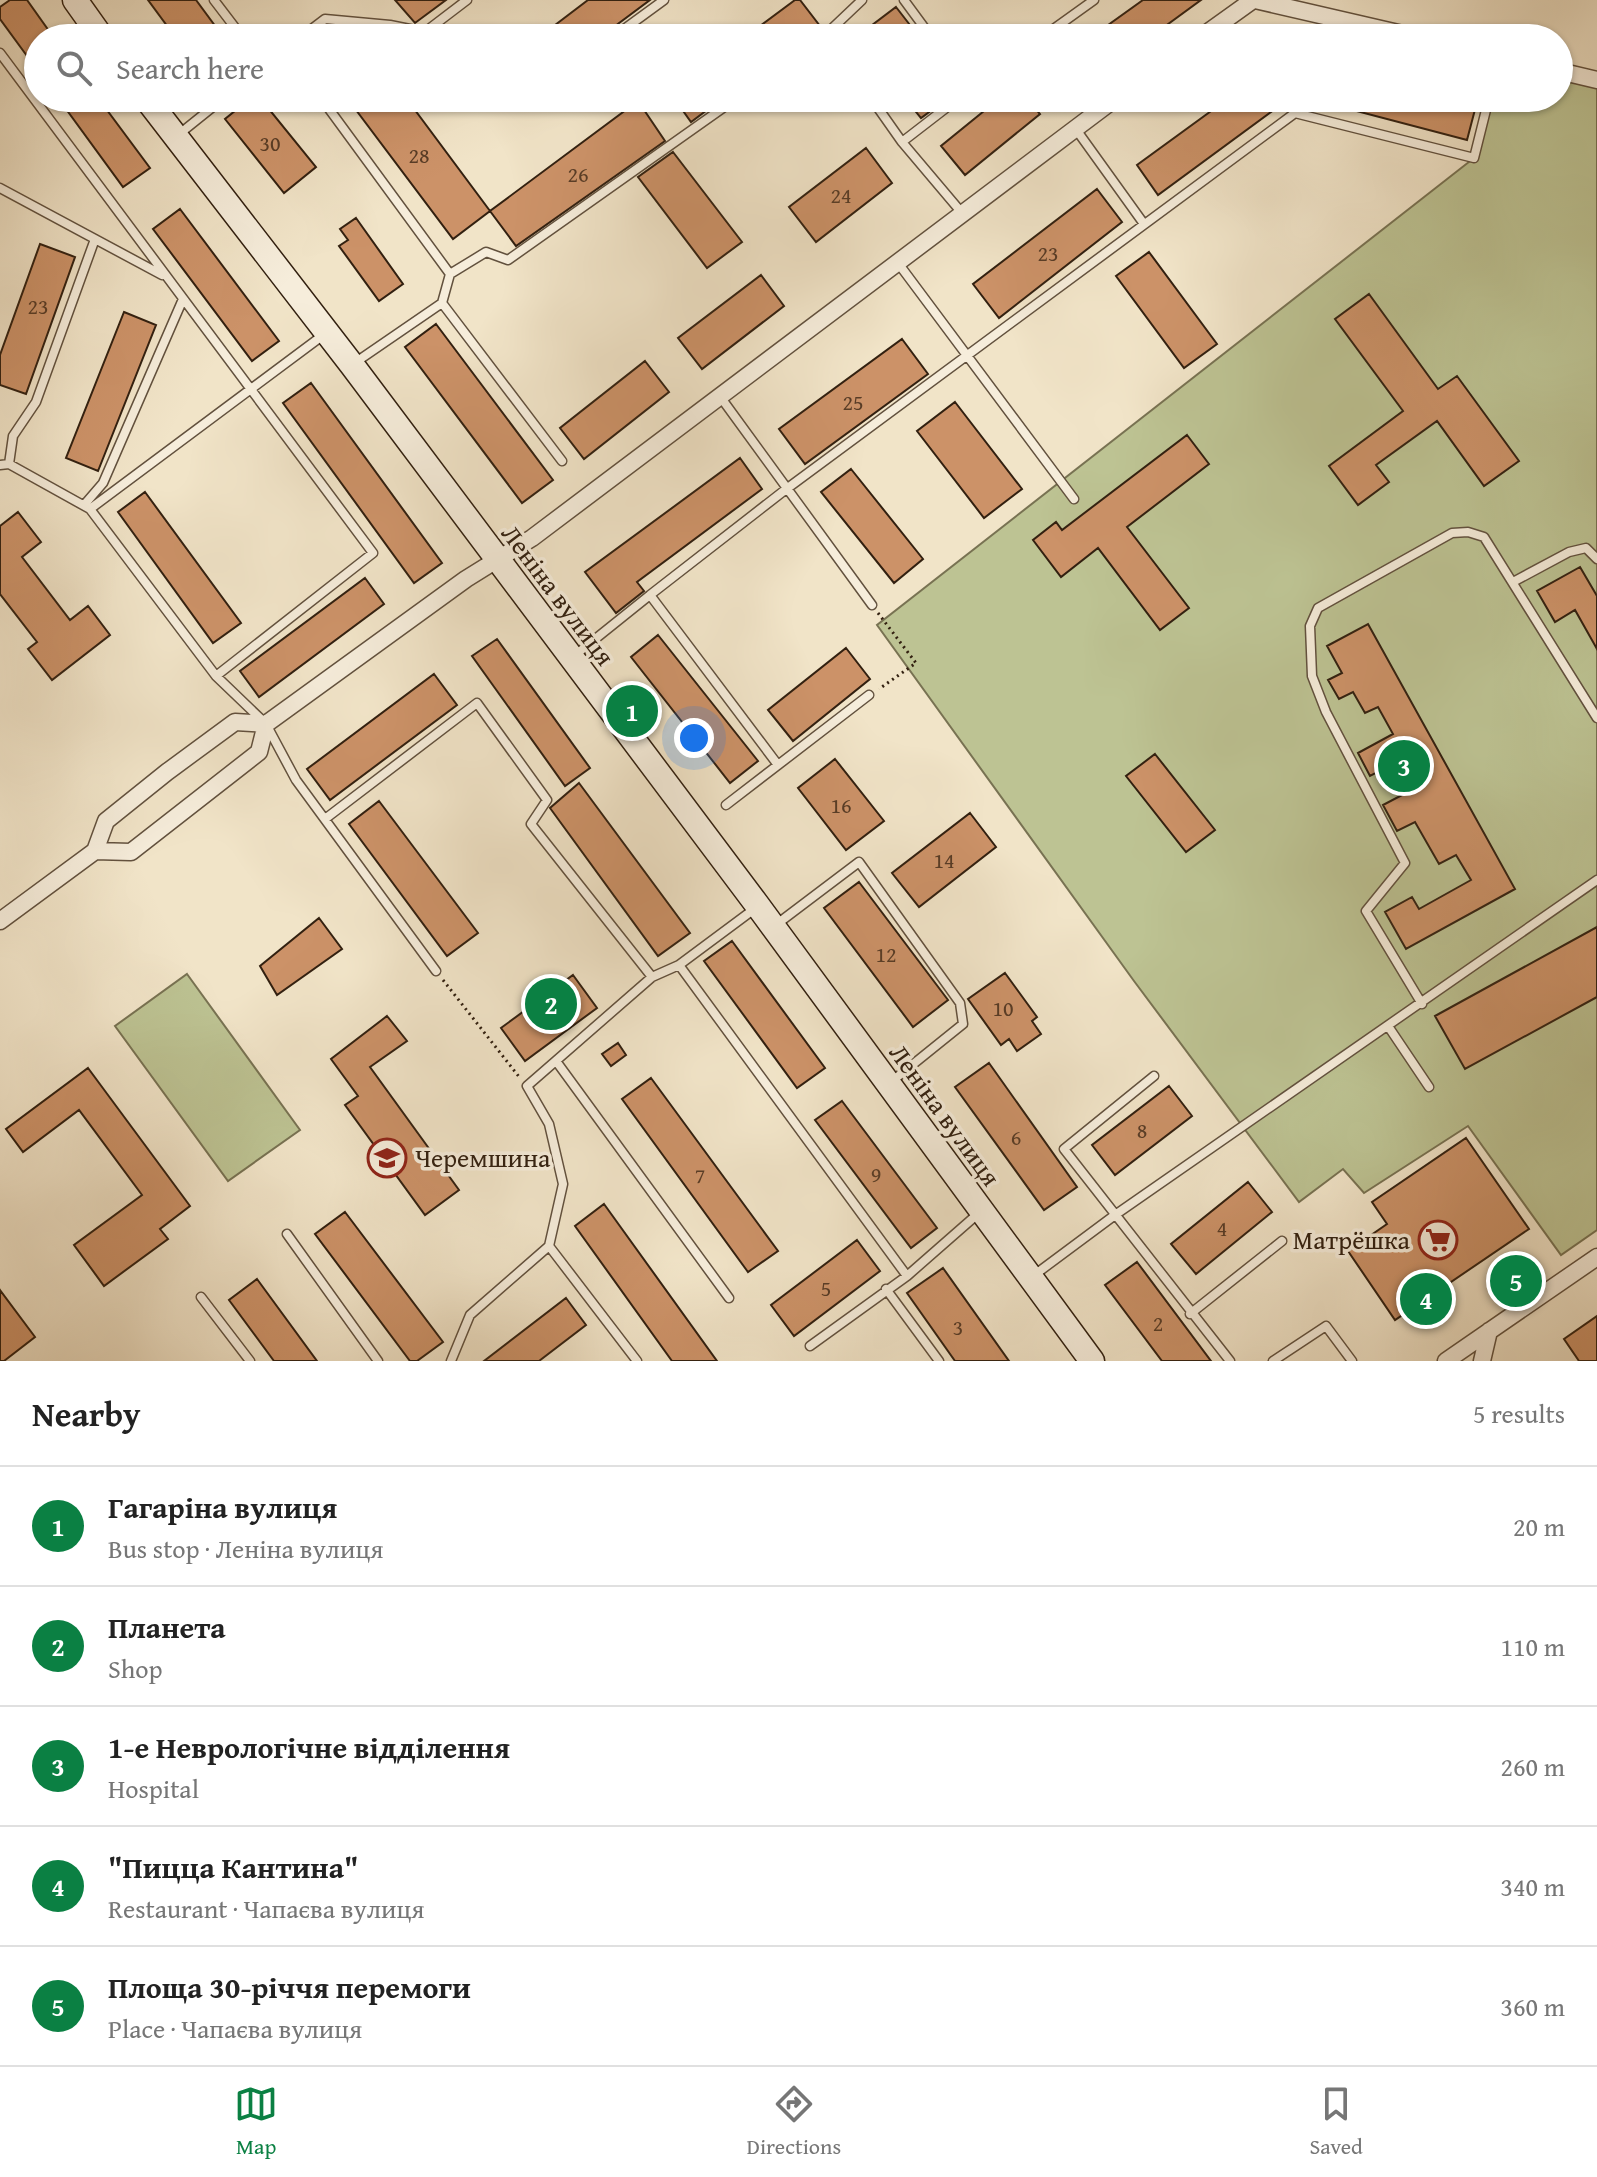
<!DOCTYPE html>
<meta charset="utf-8">
<style>
body{margin:0;font-family:"Gentium Book Plus",serif;background:#f6f6f6;color:#222}
.you{position:absolute;left:694px;top:738px;width:28px;height:28px;margin:-20px;border:6px solid #fff;border-radius:50%;background:#1a73e8;box-shadow:0 0 0 12px #1a73e833}
.badge{display:grid;place-items:center;width:52px;height:52px;border-radius:50%;background:#0b8043;color:#fff;font-size:26px;font-weight:700}
.pin{position:absolute;translate:-50% -50%;border:4px solid #fff;box-shadow:0 2px 8px #0006}
.list{margin:0;padding:0;list-style:none}
h2{display:flex;justify-content:space-between;align-items:center;height:104px;margin:0;padding:0 32px;font-size:34px}
h2 small{font-size:26px;font-weight:400;color:#767676}
.list li{display:grid;grid-template-columns:52px 1fr auto;gap:24px;align-items:center;box-sizing:border-box;height:120px;padding:0 32px;border-top:2px solid #e0e0e0}
.list b{display:block;font-size:30px;white-space:nowrap}
.list p{margin:0;font-size:26px;white-space:nowrap;color:#767676}
.list em{font-size:26px;font-style:normal;color:#767676}
.icon{flex:none;width:44px;height:44px;fill:none;stroke:currentColor;stroke-width:2;stroke-linecap:round;stroke-linejoin:round}
.map{position:relative;flex:none;width:1597px;height:1361px;overflow:hidden}
.search{position:absolute;background:#fff;box-shadow:0 2px 6px #0004;left:24px;right:24px;top:24px;height:88px;display:flex;align-items:center;gap:20px;box-sizing:border-box;padding:0 28px;border-radius:44px;color:#767676;font-size:30px}
.sheet{height:704px;background:#fff}
nav{display:flex;justify-content:space-around;align-items:center;box-sizing:border-box;height:112px;border-top:2px solid #e0e0e0;background:#fff;font-size:22px;color:#767676}
nav a{display:grid;justify-items:center;gap:4px}
nav .on{color:#0b8043}
.map>svg:first-child{display:block}
.green{fill:#bdc393;stroke:#787252;stroke-width:2}
.building{fill:#cc9268;stroke:#322010;stroke-width:2}
.lines{fill:none;stroke-linecap:round;stroke-linejoin:round}
.lane-casing{stroke:#62513e;stroke-width:11}
.street-casing{stroke:#62513e;stroke-width:19}
.secondary-casing{stroke:#322010;stroke-width:27}
.path{stroke:#322010;stroke-width:3;stroke-dasharray:2 4;stroke-linecap:butt}
.lane{stroke:#f6eddb;stroke-width:8}
.street{stroke:#f6eddb;stroke-width:16}
.secondary{stroke:#f6eddb;stroke-width:24}
.labels{text-anchor:middle;stroke-width:7;stroke-linejoin:round;paint-order:stroke}
.number-label{font-size:22px;fill:#583c26}
.street-label{font-size:26px;fill:#322010;stroke:#f6eddb}
.poi-label{font-size:26px;fill:#322010;stroke:#f6eddb;text-anchor:start}
</style>
<div class="map">
<svg width="1597" height="1361" viewBox="0 0 1597 1361">
<rect width="100%" height="100%" fill="#f1e4c8"/>
<filter id="stains"><feTurbulence type="fractalNoise" baseFrequency=".0025" numOctaves="4"/><feColorMatrix values="0 0 0 0 .2 0 0 0 0 .09 0 0 0 0 .02 0 0 0 .5 -.17"/></filter>
<radialGradient id="worn" r=".72"><stop offset=".6" stop-color="#630" stop-opacity="0"/><stop offset="1" stop-color="#630" stop-opacity=".3"/></radialGradient>
<!-- green -->
<path class="green" d="M1559 71 1597 80V1230L1561 1255 1468 1126 1364 1193 1343 1169 1299 1202 1134 981 877 625 1474 158 1489 98H1559Z
M187 974 300 1130 228 1181 115 1026Z"/>
<!-- building -->
<path class="building" d="M10 0H27L54 38H38V71L0 19V7Z
M148 0H196L224 38H176Z
M395 0H446L415 23Z
M588 0H650L599 38H538Z
M795 0H800L820 26 803 38H744Z
M1143 0H1201L1149 38H1090Z
M896 7 920 38H855Z
M58 98H98L150 168 123 187Z
M251 98H260L316 167 284 193 225 119Z
M347 98H406L490 211 453 239Z
M674 98H723L691 122Z
M905 98H948L921 118Z
M1000 98H1027L1040 114 965 175 941 146Z
M1229 98H1290L1158 195 1137 165Z
M1326 98H1478L1467 140 1326 103Z
M638 101 665 141 516 246 490 211Z
M866 148 892 183 816 242 789 207Z
M673 152 742 242 707 268 638 177Z
M1097 189 1122 222 999 318 973 284Z
M180 209 279 341 252 361 153 229Z
M356 218 403 284 379 301 339 246 348 240 340 229Z
M40 244 75 257 26 394 0 385V355Z
M1149 252 1217 344 1184 368 1116 276Z
M761 275 784 306 702 369 678 338Z
M1369 294 1438 389 1457 376 1519 461 1484 486 1437 421 1376 465 1389 482 1358 505 1329 466 1403 411 1335 319Z
M124 312 156 325 98 471 66 458Z
M436 324 553 480 522 503 405 347Z
M902 339 928 374 805 464 779 429Z
M645 361 669 392 584 459 560 428Z
M311 383 442 563 414 583 283 403Z
M955 402 1022 489 984 518 917 431Z
M1187 435 1209 464 1127 527 1189 608 1160 630 1098 548 1061 577 1033 540 1056 522 1062 530Z
M740 458 762 489 637 582 644 591 616 613 585 572Z
M851 469 923 559 894 583 821 492Z
M145 492 241 623 213 643 118 512Z
M18 512 41 542 22 557 70 620 88 606 110 635 52 680 28 649 37 642 0 594V526Z
M1580 567 1597 596V649L1575 610 1555 622 1537 591Z
M365 578 384 604 259 697 240 671Z
M1368 624 1515 889 1406 949 1385 912 1412 897 1419 909 1471 880 1456 855 1439 864 1415 822 1397 831 1383 805 1404 794 1389 766 1370 776 1358 753 1393 734 1378 707 1365 713 1353 692 1339 699 1328 680 1342 673 1327 646Z
M658 635 758 761 730 783 631 657Z
M497 639 590 768 565 786 472 656Z
M846 648 870 679 793 741 768 710Z
M434 674 457 705 330 800 307 769Z
M1155 754 1215 830 1186 852 1126 776Z
M835 759 884 821 846 850 798 788Z
M579 783 690 933 658 956 550 808Z
M379 801 478 933 447 956 349 824Z
M970 813 996 847 919 907 892 873Z
M859 882 948 1000 913 1027 824 908Z
M319 918 342 949 277 995 260 966Z
M1597 927V997L1465 1069 1435 1016Z
M732 941 825 1068 797 1088 704 961Z
M1005 973 1037 1017 1032 1021 1041 1034 1017 1051 1009 1039 1001 1045 968 999Z
M573 975 597 1008 525 1061 501 1028Z
M387 1016 407 1041 370 1067 459 1190 425 1215 345 1105 358 1096 331 1059Z
M618 1043 626 1055 611 1066 602 1054Z
M989 1063 1077 1187 1044 1210 955 1087Z
M88 1068 190 1206 160 1229 168 1239 104 1286 74 1245 142 1195 79 1110 23 1152 6 1129Z
M651 1078 778 1251 748 1272 622 1099Z
M1169 1086 1192 1116 1115 1175 1092 1145Z
M842 1101 937 1228 911 1248 815 1120Z
M1466 1138 1529 1229 1395 1320 1348 1251 1387 1224 1372 1202Z
M1248 1182 1272 1212 1196 1274 1171 1244Z
M604 1204 717 1361H672L575 1226Z
M345 1212 443 1342 417 1361H410L315 1234Z
M857 1240 880 1271 794 1336 771 1305Z
M1137 1262 1211 1361H1162L1105 1285Z
M943 1268 1009 1361H955L907 1293Z
M257 1279 317 1361H274L229 1300Z
M0 1290 35 1337 4 1361H0Z
M566 1298 586 1325 539 1361H484Z
M1597 1316V1361H1579L1564 1339Z"/>
<g class="lines">
<defs>
<path id="lane" d="M214 0 243 38
M904 0 932 38
M425 32 467 0
M300 38 325 19 390 25 454 38
M612 38 664 0
M822 38 862 0
M1041 38 1094 0
M0 53 373 553 216 676
M321 98 450 274 442 303
M871 98 902 142 962 213
M1075 128 1144 224
M178 135 224 98
M902 142 959 98
M0 188 162 275
M898 263 1074 499
M450 274 486 252 508 260 737 98
M356 362 442 303 562 461
M719 395 872 605
M9 464 13 436 36 402 95 239
M0 465 9 464 90 509 216 676 266 724 296 780 436 971
M84 505 103 483 183 299
M90 509 326 333
M1513 582 1569 552 1586 548 1597 559
M650 595 785 490 1295 113 1474 158 1489 98
M574 656 650 595 778 765
M726 805 869 695
M325 819 477 703 547 800 531 824 652 977
M777 924 859 862 960 1003 963 1024 891 1082
M679 965 907 1276
M1422 1004 1366 911 1405 863 1326 712 1312 676 1310 626 1318 608 1452 533 1468 532 1484 537 1597 718
M1388 1026 1429 1087
M556 1061 729 1298
M1154 1076 1064 1149 1230 1361
M287 1234 378 1361
M549 1246 637 1361
M1033 1276 1115 1215 1597 880
M886 1289 939 1361
M201 1297 250 1361
M1190 1314 1282 1241
M810 1346 907 1276 980 1212
M451 1361 470 1315 549 1246 563 1184 549 1124 527 1086 652 977 679 965 757 907
M1273 1361 1326 1326 1352 1361"/>
<path id="street" d="M1255 0 1420 38
M1200 38 1253 0
M1559 71 1597 80
M95 851 131 852 259 752 266 724
M0 921 95 851 106 821 167 772 235 722 266 724 466 579 532 538 1116 98
M1446 1361 1597 1257
M1482 1361 1489 1331"/>
<path id="secondary" d="M75 0 102 38
M146 98 352 365 758 906 1092 1361"/>
</defs>
<!-- lane casing -->
<use href="#lane" class="lane-casing"/>
<!-- street casing -->
<use href="#street" class="street-casing"/>
<!-- secondary casing -->
<use href="#secondary" class="secondary-casing"/>
<!-- path -->
<path class="path" d="M878 613 916 663 879 689
M443 980 520 1078"/>
<!-- lane -->
<use href="#lane" class="lane"/>
<!-- street -->
<use href="#street" class="street"/>
<!-- secondary -->
<use href="#secondary" class="secondary"/>
</g>
<!-- icons -->
<defs>
<symbol id="school-ring" viewBox="-11 -11 22 22"><circle r="9.5" fill="#f6eddb" stroke="#8f2418" stroke-width="1.5"/><path d="M0-5L7-2L0 1L-7-2ZM-4 1L0 2.5L4 1V4Q0 6-4 4Z" fill="#8f2418"/></symbol>
<symbol id="supermarket-ring" viewBox="-11 -11 22 22"><circle r="9.5" fill="#f6eddb" stroke="#8f2418" stroke-width="1.5"/><path d="M-6-5.5h2.5l.6 2H6L4.5 2H-2.5L-4.4-4H-6ZM-1.5 3.2a1.3 1.3 0 1 0 .1 0ZM3 3.2a1.3 1.3 0 1 0 .1 0Z" fill="#8f2418"/></symbol>
</defs>
<g fill-rule="evenodd">
<use href="#school-ring" x="365" y="1136" width="44" height="44"/>
<use href="#supermarket-ring" x="1416" y="1218" width="44" height="44"/>
</g>
<g class="labels">
<!-- number labels -->
<g class="number-label">
<text x="270" y="151">30</text>
<text x="419" y="163">28</text>
<text x="578" y="182">26</text>
<text x="841" y="203">24</text>
<text x="1048" y="261">23</text>
<text x="38" y="314">23</text>
<text x="853" y="410">25</text>
<text x="841" y="813">16</text>
<text x="944" y="868">14</text>
<text x="886" y="962">12</text>
<text x="1003" y="1016">10</text>
<text x="1142" y="1138">8</text>
<text x="1016" y="1145">6</text>
<text x="876" y="1182">9</text>
<text x="700" y="1183">7</text>
<text x="1222" y="1236">4</text>
<text x="826" y="1296">5</text>
<text x="1158" y="1331">2</text>
<text x="958" y="1335">3</text>
</g>
<!-- street labels -->
<g class="street-label">
<text transform="translate(558 595) rotate(53)" y="9">Леніна вулиця</text>
<text transform="translate(945 1115) rotate(54)" y="9">Леніна вулиця</text>
</g>
<!-- poi labels -->
<g class="poi-label">
<text x="415" y="1167">Черемшина</text>
<text x="1410" y="1249" text-anchor="end">Матрёшка</text>
</g>
</g>
<rect width="100%" height="100%" filter="url(#stains)"/>
<rect width="100%" height="100%" fill="url(#worn)"/>
</svg>
<div class="you"></div>
<div class="pin badge" style="left:632px;top:711px">1</div>
<div class="pin badge" style="left:551px;top:1004px">2</div>
<div class="pin badge" style="left:1404px;top:766px">3</div>
<div class="pin badge" style="left:1426px;top:1299px">4</div>
<div class="pin badge" style="left:1516px;top:1281px">5</div>
<div class="search"><svg class="icon" aria-label="search" viewBox="0 0 24 24"><circle cx="10" cy="10" r="6"/><path d="M15 15l6 6"/></svg>Search here</div>
</div>
<section class="sheet">
<h2>Nearby<small>5 results</small></h2>
<ul class="list">
<li><span class="badge">1</span><div><b>Гагаріна вулиця</b><p>Bus stop · Леніна вулиця</p></div><em>20 m</em></li>
<li><span class="badge">2</span><div><b>Планета</b><p>Shop</p></div><em>110 m</em></li>
<li><span class="badge">3</span><div><b>1-е Неврологічне відділення</b><p>Hospital</p></div><em>260 m</em></li>
<li><span class="badge">4</span><div><b>&quot;Пицца Кантина&quot;</b><p>Restaurant · Чапаєва вулиця</p></div><em>340 m</em></li>
<li><span class="badge">5</span><div><b>Площа 30-річчя перемоги</b><p>Place · Чапаєва вулиця</p></div><em>360 m</em></li>
</ul>
</section>
<nav>
<a class="on"><svg class="icon" aria-label="map" viewBox="0 0 24 24"><path d="M3 6l6-2 6 2 6-2v14l-6 2-6-2-6 2zM9 4v14M15 6v14"/></svg>Map</a>
<a><svg class="icon" aria-label="directions" viewBox="0 0 24 24"><path d="M12 3l9 9-9 9-9-9zM9 14v-3h6M13 9l2 2-2 2"/></svg>Directions</a>
<a><svg class="icon" aria-label="saved" viewBox="0 0 24 24"><path d="M7 4h10v16l-5-4-5 4z"/></svg>Saved</a>
</nav>
